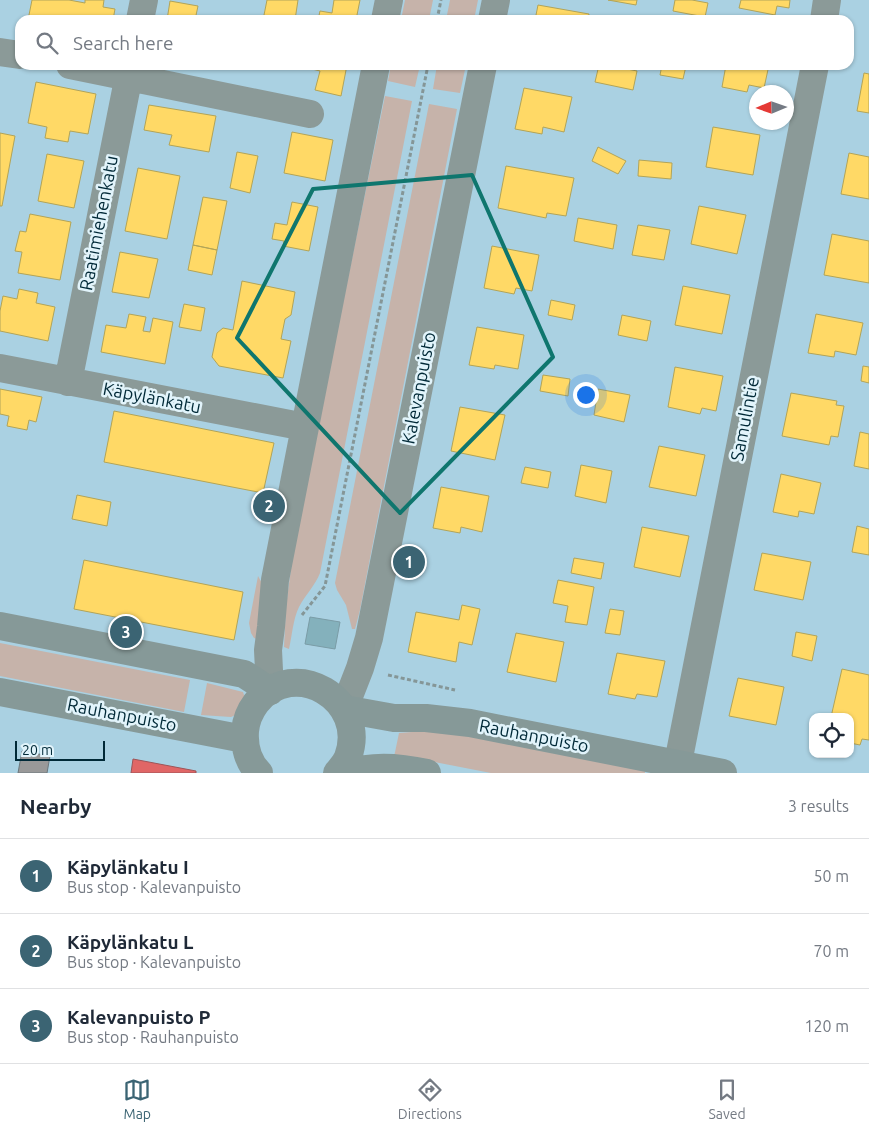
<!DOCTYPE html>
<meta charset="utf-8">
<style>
body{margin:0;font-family:Ubuntu,sans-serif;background:#f2f2f3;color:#1f2937}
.controls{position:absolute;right:15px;bottom:15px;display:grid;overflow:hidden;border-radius:10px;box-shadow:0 1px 4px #0004}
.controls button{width:45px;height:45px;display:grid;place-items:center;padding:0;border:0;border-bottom:1px solid #e0e1e3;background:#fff;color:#1f2937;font:25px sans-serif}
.compass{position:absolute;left:749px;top:85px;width:45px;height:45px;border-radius:50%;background:#fff;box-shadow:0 1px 4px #0004;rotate:268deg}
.scale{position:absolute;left:15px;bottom:12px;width:90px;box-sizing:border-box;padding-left:5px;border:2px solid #002937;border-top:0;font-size:14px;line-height:18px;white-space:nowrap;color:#002937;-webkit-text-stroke:4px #e2f4fb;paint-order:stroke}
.you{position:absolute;left:585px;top:394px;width:18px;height:18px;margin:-12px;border:4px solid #fff;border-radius:50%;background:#1a73e8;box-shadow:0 0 0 8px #1a73e833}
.badge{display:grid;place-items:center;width:32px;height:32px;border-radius:50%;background:#3b6473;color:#fff;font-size:16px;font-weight:700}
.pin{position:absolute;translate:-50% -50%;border:2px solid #fff;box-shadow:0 1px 5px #0006}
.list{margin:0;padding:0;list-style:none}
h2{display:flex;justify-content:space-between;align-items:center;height:65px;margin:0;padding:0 20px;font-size:21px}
h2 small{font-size:16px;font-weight:400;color:#747a83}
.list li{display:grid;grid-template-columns:32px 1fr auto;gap:15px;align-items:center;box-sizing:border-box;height:75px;padding:0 20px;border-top:1px solid #e0e1e3}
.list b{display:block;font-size:19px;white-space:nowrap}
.list p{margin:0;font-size:16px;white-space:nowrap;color:#747a83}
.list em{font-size:16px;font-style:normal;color:#747a83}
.icon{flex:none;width:28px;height:28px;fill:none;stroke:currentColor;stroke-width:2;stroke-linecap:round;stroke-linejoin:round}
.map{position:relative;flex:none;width:869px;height:773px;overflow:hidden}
.search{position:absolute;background:#fff;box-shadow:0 1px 4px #0004;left:15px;right:15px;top:15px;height:55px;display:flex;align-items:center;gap:12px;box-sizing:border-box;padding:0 18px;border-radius:15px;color:#747a83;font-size:19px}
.sheet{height:290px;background:#fff}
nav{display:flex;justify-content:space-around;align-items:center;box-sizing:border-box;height:70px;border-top:1px solid #e0e1e3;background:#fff;font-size:14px;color:#747a83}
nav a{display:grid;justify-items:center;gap:2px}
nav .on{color:#3b6473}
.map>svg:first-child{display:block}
.green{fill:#c6b3aa}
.homes{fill:#ffd966;stroke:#b2a458}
.shops{fill:#e06666;stroke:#9d5458}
.industry{fill:#999;stroke:#6b777c}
.building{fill:#84b1bc;stroke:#7a9ca6}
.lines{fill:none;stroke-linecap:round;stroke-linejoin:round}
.path{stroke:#859697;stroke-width:3;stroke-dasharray:4 2.5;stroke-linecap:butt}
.minor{stroke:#8b9a98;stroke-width:28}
.secondary{stroke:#869998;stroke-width:28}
.marked{fill:none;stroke:#0f766e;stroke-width:4;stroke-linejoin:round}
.labels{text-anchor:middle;stroke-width:5;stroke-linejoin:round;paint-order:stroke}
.street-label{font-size:18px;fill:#002937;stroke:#e2f4fb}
</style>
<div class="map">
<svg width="869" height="773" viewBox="0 0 869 773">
<rect width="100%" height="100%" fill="#aad1e2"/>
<!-- green -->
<path class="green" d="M405 0H433L429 20H401Z
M450 0H478L474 20H446Z
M391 65H420L415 87 388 81Z
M437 65H466L460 93 433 89Z
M385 96 412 101 320 573C315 586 305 595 299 607 293 619 292 636 289 649L284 647 286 606 295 539Z
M429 104 457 109 360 610 355 629H352L346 605 337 590 335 583Z
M258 576 263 585 259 640 254 638 251 633 249 623Z
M0 643 190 680 184 712 0 676Z
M207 683 243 692 245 698 238 714 231 717 201 715Z
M425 731 463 735 645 771V773H491L419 759 394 757 399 733Z"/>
<!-- homes -->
<path class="homes" d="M32 0H69L85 3V0H104L103 7 115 9 113 20H28Z
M267 0H298L295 20H263Z
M334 0H360L356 20H318L320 11 332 13Z
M608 0H637L636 5Z
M675 0H692L708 3 705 17 673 11Z
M741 0H790L789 8 777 6 775 15 739 8Z
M170 1 198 6 195 20H167Z
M538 5 589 14 588 20H535Z
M308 65H347L341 96 315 90 320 71 308 68Z
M599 65H607L637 71 633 90 595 82Z
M662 65 686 66 683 79 660 75Z
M726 65H769L764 88 749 85 747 92 722 87Z
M864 73 869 74V113L857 111Z
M36 82 96 94 88 134 70 131 68 142 45 138 47 127 28 123Z
M524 88 572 97 564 132 543 127 542 134 515 129Z
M149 105 216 116 209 152 169 145 172 135 144 130Z
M713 127 760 135 753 175 706 167Z
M292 132 333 140 325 181 284 173Z
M0 133 15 136 2 206H0Z
M598 147 626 161 618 174 592 161Z
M237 152 258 156 250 193 230 188Z
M849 153 869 157V199L841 194Z
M47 154 84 161 74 208 38 201Z
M639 160 672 163 671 179 638 176Z
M506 166 574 178 566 216 547 213 546 218 498 208Z
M138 168 180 176 167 239 125 231Z
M203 197 227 201 217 250 193 245Z
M292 202 318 207 309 251 283 246 284 241 272 239 275 223 287 225Z
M699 206 746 215 737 254 691 244Z
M30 214 71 222 60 280 18 273 22 252 15 251 20 231 26 232Z
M578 218 617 225 613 249 574 241Z
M638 225 670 230 664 260 632 255Z
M832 234 869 241V283L824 275Z
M193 245 217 250 212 275 188 270Z
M492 246 539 255 532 291 516 288 514 294 484 288Z
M120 252 158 259 149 298 112 292Z
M242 281 295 292 291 315 285 319 281 339 291 341 283 378 219 366 212 357 217 333 223 328 233 330Z
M683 286 730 295 722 334 675 325Z
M19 289 38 293 36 303 55 307 48 341 0 331V311L3 296 17 299Z
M551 300 575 305 572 320 548 315Z
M184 304 205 308 201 331 179 327Z
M129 314 146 317 143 331 150 332 153 318 173 322 165 364 101 352 106 325 126 328Z
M816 314 863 323 856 355 835 351 834 357 808 353Z
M622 315 651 321 647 341 618 335Z
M477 327 524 335 518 369 495 365 494 369 469 365Z
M863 366 869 367V383L861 381Z
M675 367 723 376 716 411 702 408 700 414 668 407Z
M543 375 570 379 568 396 540 391Z
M0 389 42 397 36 422 29 420 27 430 7 426 9 416 0 414Z
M598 389 630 395 624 422 594 415Z
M791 393 837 401 836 405 844 406 838 437 831 436 829 445 782 436Z
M460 407 505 415 495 460 451 451Z
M114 411 274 443 263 493 104 462Z
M860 432 869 434V469L854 466Z
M659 446 705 455 696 496 649 487Z
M581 465 612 471 606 503 575 496Z
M525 467 551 472 548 488 521 483Z
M781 474 821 483 814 514 799 511 798 517 773 512Z
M441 487 489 496 482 532 461 527 460 533 433 528Z
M77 495 111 502 107 526 72 519Z
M857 526 869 529V555L852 552Z
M642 527 689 536 680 577 634 567Z
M762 553 811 562 803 600 754 590Z
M574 558 604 563 601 579 571 573Z
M84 560 243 592 234 640 74 609Z
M558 580 594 587 587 625 565 622 568 606 553 603Z
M462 605 480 609 472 645 459 642 456 662 408 652 416 612 459 620Z
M610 609 624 611 620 635 605 633Z
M796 632 817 636 812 661 792 656Z
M516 633 564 642 556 682 507 672Z
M617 653 665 661 657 697 637 694 635 699 608 694Z
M842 669 869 675V740L862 739 860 745 850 743V717H831Z
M738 678 784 687 776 725 729 716Z"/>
<!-- shops -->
<path class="shops" d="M133 759 196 771V773H131Z"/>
<!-- industry -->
<path class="industry" d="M22 751 50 756 47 773H18Z"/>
<!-- building -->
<path class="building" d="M310 617 340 622 335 649 305 644Z"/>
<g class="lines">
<!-- path -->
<path class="path" d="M437 20 441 0
M302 615 325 586 428 65
M388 675 455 690"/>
<!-- minor -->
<path class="minor" d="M140 20 144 0
M385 20 389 0
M492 20 496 0
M824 20 827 0
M0 52 20 55
M70 65 310 114
M0 368 305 427
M68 382 131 65
M270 691 268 650 271 627 275 580 376 65
M344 709 360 668 369 638 483 65
M676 773 815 65"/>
<!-- secondary -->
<path class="secondary" d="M0 626 244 674 270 691
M0 692 244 739
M344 709 394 718H426L470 723 723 773
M259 773C248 762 244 746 245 731 246 720 250 711 256 703 294 655 369 700 348 757 346 763 341 768 337 773
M351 773C374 764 404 768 427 773"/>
</g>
<!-- marked area -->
<path class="marked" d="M472 175 553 357 400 513 237 338 313 189Z"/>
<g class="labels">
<!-- street labels -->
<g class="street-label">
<text transform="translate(99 223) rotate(-79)" y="6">Raatimiehenkatu</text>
<text transform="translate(419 388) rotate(-79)" y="6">Kalevanpuisto</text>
<text transform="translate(152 398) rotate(11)" y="6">Käpylänkatu</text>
<text transform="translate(745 419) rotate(-79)" y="6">Samulintie</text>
<text transform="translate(122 715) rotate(11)" y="6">Rauhanpuisto</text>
<text transform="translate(534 736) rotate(11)" y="6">Rauhanpuisto</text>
</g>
</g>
</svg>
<div class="controls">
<button><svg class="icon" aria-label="locate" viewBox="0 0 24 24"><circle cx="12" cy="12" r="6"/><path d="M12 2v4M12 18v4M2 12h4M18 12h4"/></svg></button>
</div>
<svg class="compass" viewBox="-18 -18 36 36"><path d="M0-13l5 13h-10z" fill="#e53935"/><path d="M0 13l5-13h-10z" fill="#747a83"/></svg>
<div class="scale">20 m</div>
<div class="you"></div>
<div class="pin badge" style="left:409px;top:562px">1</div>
<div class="pin badge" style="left:269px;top:506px">2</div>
<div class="pin badge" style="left:126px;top:632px">3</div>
<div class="search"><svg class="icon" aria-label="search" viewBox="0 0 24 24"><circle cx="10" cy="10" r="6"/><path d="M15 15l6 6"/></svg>Search here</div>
</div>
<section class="sheet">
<h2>Nearby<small>3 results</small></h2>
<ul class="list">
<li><span class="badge">1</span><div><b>Käpylänkatu I</b><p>Bus stop · Kalevanpuisto</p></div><em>50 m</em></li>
<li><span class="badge">2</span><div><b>Käpylänkatu L</b><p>Bus stop · Kalevanpuisto</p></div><em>70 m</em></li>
<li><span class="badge">3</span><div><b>Kalevanpuisto P</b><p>Bus stop · Rauhanpuisto</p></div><em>120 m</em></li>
</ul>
</section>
<nav>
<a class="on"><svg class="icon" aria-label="map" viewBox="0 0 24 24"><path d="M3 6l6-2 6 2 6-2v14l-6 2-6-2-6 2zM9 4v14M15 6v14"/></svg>Map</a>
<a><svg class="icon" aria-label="directions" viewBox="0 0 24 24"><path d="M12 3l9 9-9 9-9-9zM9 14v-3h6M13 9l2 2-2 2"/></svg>Directions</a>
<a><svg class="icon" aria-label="saved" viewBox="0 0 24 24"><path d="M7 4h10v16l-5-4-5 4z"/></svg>Saved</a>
</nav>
